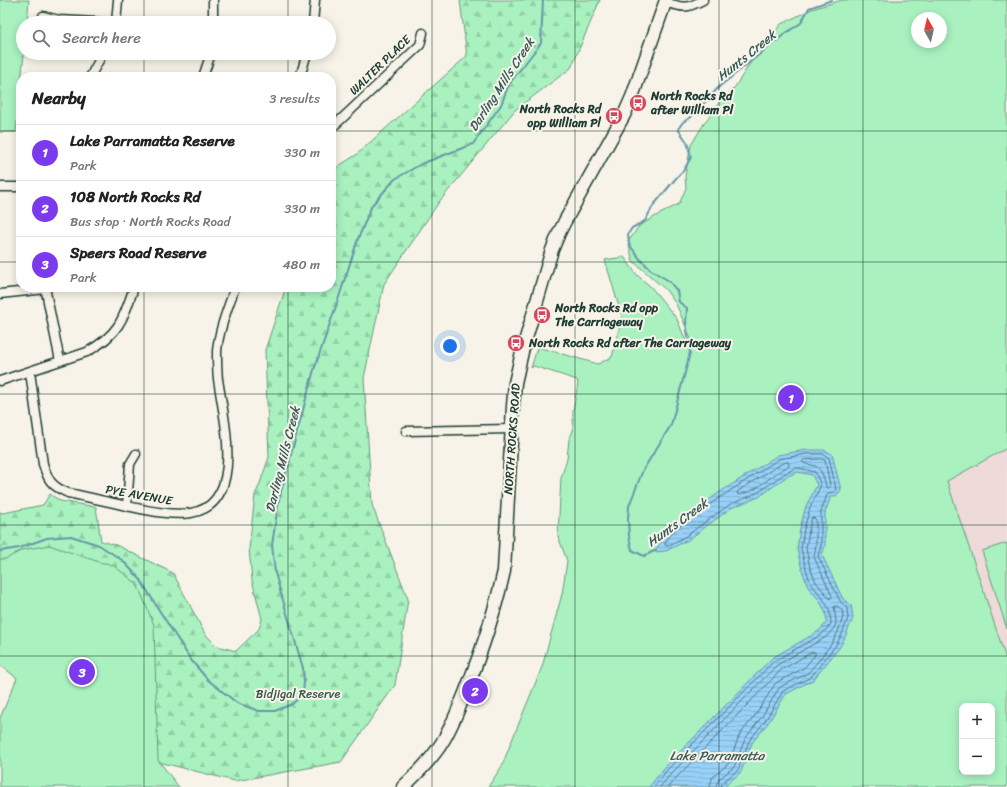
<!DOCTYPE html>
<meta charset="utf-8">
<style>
body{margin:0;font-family:Sriracha,sans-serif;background:#f2f2f2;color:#222}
.controls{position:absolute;right:12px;bottom:12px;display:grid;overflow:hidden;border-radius:8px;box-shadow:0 2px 10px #0003}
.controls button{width:36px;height:36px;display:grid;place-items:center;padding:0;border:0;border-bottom:1px solid #e0e0e0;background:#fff;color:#222;font:20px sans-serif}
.compass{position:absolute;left:911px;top:12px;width:36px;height:36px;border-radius:50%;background:#fff;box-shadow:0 2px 10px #0003;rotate:352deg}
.you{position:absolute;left:450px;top:346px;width:14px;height:14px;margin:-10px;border:3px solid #fff;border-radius:50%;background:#1a73e8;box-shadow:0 0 0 6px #1a73e833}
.badge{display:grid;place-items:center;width:26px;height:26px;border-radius:50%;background:#7c3aed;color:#fff;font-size:13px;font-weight:700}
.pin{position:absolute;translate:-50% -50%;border:2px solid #fff;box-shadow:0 1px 4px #0006}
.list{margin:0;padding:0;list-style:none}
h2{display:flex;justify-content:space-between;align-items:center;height:52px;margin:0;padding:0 16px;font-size:17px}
h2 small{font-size:13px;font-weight:400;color:#767676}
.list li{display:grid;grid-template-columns:26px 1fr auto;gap:12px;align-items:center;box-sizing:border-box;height:56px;padding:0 16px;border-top:1px solid #e0e0e0}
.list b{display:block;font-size:15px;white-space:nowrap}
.list p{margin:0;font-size:13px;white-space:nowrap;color:#767676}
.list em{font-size:13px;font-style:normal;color:#767676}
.icon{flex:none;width:22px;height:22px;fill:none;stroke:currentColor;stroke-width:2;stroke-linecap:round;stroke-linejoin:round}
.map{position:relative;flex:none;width:1007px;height:787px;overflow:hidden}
.search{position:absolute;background:#fff;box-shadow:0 2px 10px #0003;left:16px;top:16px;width:320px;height:44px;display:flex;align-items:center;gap:10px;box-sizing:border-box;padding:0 14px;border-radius:22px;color:#767676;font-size:15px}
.panel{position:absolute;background:#fff;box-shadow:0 2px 10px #0003;left:16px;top:72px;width:320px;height:220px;border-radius:16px}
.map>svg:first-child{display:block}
.built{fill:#eedad8}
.forest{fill:url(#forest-firs);stroke:#64987a}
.park{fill:#a9f2c0;stroke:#64987a;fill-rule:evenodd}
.water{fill:url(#water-rules);stroke:#6896aa}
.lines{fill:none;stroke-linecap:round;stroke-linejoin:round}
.shore{stroke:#4f7882;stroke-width:1}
.stream{stroke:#6896aa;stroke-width:2}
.street-casing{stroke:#1f3d34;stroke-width:11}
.secondary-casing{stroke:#1f3d34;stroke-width:15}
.street{stroke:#f7f3e8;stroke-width:8}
.secondary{stroke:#f7f3e8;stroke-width:12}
.grid{fill:none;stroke:#1f3d34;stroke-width:1;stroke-opacity:0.55}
.labels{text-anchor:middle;stroke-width:4;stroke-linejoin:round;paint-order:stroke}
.street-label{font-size:12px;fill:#1f3d34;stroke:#f7f3e8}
.poi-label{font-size:12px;font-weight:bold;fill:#1f3d34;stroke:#f7f3e8;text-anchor:start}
.park-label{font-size:12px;fill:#345849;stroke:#f7f3e8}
.water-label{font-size:13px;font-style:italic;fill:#375b5b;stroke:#f7f3e8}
</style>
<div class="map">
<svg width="1007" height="787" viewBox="0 0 1007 787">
<defs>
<pattern id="forest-firs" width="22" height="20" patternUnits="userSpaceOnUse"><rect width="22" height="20" fill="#a9f2c0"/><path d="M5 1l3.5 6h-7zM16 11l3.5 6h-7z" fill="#91d0a6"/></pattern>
<pattern id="water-rules" width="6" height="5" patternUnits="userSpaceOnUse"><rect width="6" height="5" fill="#98d1f8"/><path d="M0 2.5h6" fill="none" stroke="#83b4d5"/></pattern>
</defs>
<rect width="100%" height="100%" fill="#f7f3e8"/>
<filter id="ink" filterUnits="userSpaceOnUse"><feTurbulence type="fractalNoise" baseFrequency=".025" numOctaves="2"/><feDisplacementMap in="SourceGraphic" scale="8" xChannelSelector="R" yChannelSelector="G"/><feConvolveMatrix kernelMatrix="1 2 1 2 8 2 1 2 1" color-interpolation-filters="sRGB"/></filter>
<g filter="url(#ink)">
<!-- built -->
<path class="built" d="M1007 448V662L947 481Z"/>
<!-- forest -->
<path class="forest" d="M460 0H600L571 68 515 110 439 202 384 284 364 378 372 505 408 599 395 685 341 762 235 781 155 761 0 612V512L3 513 43 505 50 494 60 501 96 507 101 541 116 545 173 573 205 634 217 646 236 651 259 629 262 619 252 580 249 549 255 495 259 486 269 457 265 350 286 287H331V171L356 155 467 56Z"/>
<!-- park -->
<path class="park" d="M0 0H29L27 23H23V53H24L16 132H0Z
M842 0H1007V448L947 481 1007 662V787H488L502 766 510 745 542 667 562 594 567 561 558 536 561 478 567 459 569 439 573 431V412L578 383 577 380 534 366 531 368 538 345 541 348 598 364 612 357 622 317 605 260 624 257 637 275 651 287 677 319 687 344 691 339 680 313 676 304 666 290 633 261 628 242 639 226 656 216 679 204 686 188 685 176 691 145 705 122 719 103 735 87 754 57 770 38 781 24 812 9ZM917 18H941V42H917ZM962 706H992V772H962Z
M1007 543V629L982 551Z
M49 545 102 563H106L114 566 136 583 140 591 154 625 158 760 179 787H0V718L17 678 0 665V559H6L22 550Z"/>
<!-- water -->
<path class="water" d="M806 450H824L832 454 841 490 836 496H831L825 513V546L822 555 843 599 851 605 853 618 846 635 840 647 813 680 786 694 768 723 752 743 741 772 724 787H649L664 768 772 658 819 631 827 622 825 611 819 600 808 587 802 570 797 549 800 528 806 506 817 485 812 475 798 472 786 477 759 497 731 508 688 540 666 551 654 552 670 529 688 515 720 492 778 455Z"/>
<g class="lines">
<!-- shore -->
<path class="shore" d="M821 459 825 460 830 485V487L828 488 826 487C825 480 822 469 815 466 810 464 806 465 802 462L804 460Z
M788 462 789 464V466L781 470 755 489 740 495 737 494 738 491 781 464Z
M812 518H814L816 520V545L814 557 832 596 830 599 829 598 816 582 810 568 806 549 809 530Z
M654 787 667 770 774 661 821 635 831 624V621L829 609 822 597 811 584 806 569 801 549 804 529 810 508 821 485 815 472 799 468H796L784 474 757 493 729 505 686 536 668 546 665 545V543L673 532 690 518 722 496 779 459 806 454H823L829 458 836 489 834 492 829 493 827 495 821 512V546L818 556 840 601 847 608 848 618 842 634 836 645 811 677 783 691 765 721 749 741 738 770 722 783 721 787
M660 787 671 774 777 665 826 637 834 628 836 624V621L834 607 835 606H837L842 610 843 617 838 632 832 643 819 660 808 673 782 686 779 688 761 718 745 739 734 767 719 779 717 783 716 787
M668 787 676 778 781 670 812 652H815V655L804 668 779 681 775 684 756 714 739 736 729 763 712 778 710 787"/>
<!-- stream -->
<path class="stream" d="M656 550 644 556 632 550 629 537 628 519 629 506 643 470 671 425 687 365 690 352 686 322 687 308 679 302 677 291 669 281 651 270 639 258 629 244 628 234 632 228 645 221 653 206 677 177 684 170 691 157 687 142 678 129 683 122 690 118 720 86 786 33 801 23 809 8 832 0
M0 551 19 548 47 538 71 536 99 545 122 560 140 579 159 610 191 660 208 680 237 703 259 711H275L292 704 303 694 304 682 303 668 275 573 272 545 279 499 313 373 339 297 358 239 372 205 395 179 421 164 473 144 501 105 509 84 541 43 543 0"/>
<defs>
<path id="street" d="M665 2C684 8 686 9 703 0
M43 16 59 20 116 23
M116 23 118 0
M213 23V0
M313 23 315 0
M90 77 103 53
M203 77 211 53
M300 77 307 53
M331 126 335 125 420 45 423 33
M1 187H21
M45 287 60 361
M0 294 46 289
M30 372 43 464C48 480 51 486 68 493 88 497 108 502 127 506 146 510 171 516 191 513 247 504 223 416 218 379 217 370 217 361 217 351 219 329 228 308 235 287
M0 381 87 352C119 334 123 320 134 287
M406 431 511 429
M127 506 130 464 136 454"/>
<path id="secondary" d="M403 787C418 773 433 758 443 741 453 724 460 706 467 688 482 650 495 611 504 571L513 406 515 383 522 352 552 250 559 233 565 221 624 115 632 97 666 0"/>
</defs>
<!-- street casing -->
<use href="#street" class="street-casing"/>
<!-- secondary casing -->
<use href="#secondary" class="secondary-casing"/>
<!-- street -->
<use href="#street" class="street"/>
<!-- secondary -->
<use href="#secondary" class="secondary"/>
</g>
</g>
<!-- grid -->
<path class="grid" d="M144 0V23M288 0V23M432 0V787M575 0V787M719 0V787M863 0V787M144 53V77M288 53V77M0 131H21M331 131H1007M0 262H21M331 262H1007M144 287V787M288 287V787M0 394H1007M0 525H1007M0 656H1007"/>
<!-- icons -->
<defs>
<symbol id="bus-disc" viewBox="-11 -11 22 22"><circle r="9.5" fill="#d1495b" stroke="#f7f3e8"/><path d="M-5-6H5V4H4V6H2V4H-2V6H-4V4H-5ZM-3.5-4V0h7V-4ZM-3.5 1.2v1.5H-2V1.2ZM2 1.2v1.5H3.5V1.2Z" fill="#fff"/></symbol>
</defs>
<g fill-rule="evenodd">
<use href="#bus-disc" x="628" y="93" width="20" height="20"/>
<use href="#bus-disc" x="604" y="106" width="20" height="20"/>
<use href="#bus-disc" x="532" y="305" width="20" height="20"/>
<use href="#bus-disc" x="506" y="333" width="20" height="20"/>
</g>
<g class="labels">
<!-- street labels -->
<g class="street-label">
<text transform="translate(380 65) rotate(-44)" y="4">WALTER PLACE</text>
<text transform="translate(512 439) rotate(-86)" y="4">NORTH ROCKS ROAD</text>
<text transform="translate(139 495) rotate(10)" y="4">PYE AVENUE</text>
</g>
<!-- poi labels -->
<g class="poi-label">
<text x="651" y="100">North Rocks Rd<tspan x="651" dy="14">after William Pl</tspan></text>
<text x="601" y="113" text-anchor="end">North Rocks Rd<tspan x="601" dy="14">opp William Pl</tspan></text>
<text x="555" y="312">North Rocks Rd opp<tspan x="555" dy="14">The Carriageway</tspan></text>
<text x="529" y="347">North Rocks Rd after The Carriageway</text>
</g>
<!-- park labels -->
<g class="park-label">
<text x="298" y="698">Bidjigal Reserve</text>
</g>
<!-- water labels -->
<g class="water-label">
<text transform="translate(746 55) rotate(-39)" y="5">Hunts Creek</text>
<text transform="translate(501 84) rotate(-57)" y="5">Darling Mills Creek</text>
<text transform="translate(282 459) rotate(-76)" y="5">Darling Mills Creek</text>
<text transform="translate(677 522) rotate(-36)" y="5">Hunts Creek</text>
<text x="717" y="760">Lake Parramatta</text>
</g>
</g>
</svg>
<div class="controls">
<button>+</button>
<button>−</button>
</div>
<svg class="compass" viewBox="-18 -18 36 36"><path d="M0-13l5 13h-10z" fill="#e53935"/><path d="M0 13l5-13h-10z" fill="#767676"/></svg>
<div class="you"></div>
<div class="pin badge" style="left:791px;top:398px">1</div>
<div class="pin badge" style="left:475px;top:691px">2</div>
<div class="pin badge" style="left:82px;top:672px">3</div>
<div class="search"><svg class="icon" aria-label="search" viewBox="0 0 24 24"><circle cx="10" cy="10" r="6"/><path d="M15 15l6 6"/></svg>Search here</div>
<section class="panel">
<h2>Nearby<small>3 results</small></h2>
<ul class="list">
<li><span class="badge">1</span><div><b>Lake Parramatta Reserve</b><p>Park</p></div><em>330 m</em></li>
<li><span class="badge">2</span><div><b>108 North Rocks Rd</b><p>Bus stop · North Rocks Road</p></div><em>330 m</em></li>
<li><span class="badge">3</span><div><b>Speers Road Reserve</b><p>Park</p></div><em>480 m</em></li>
</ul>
</section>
</div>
